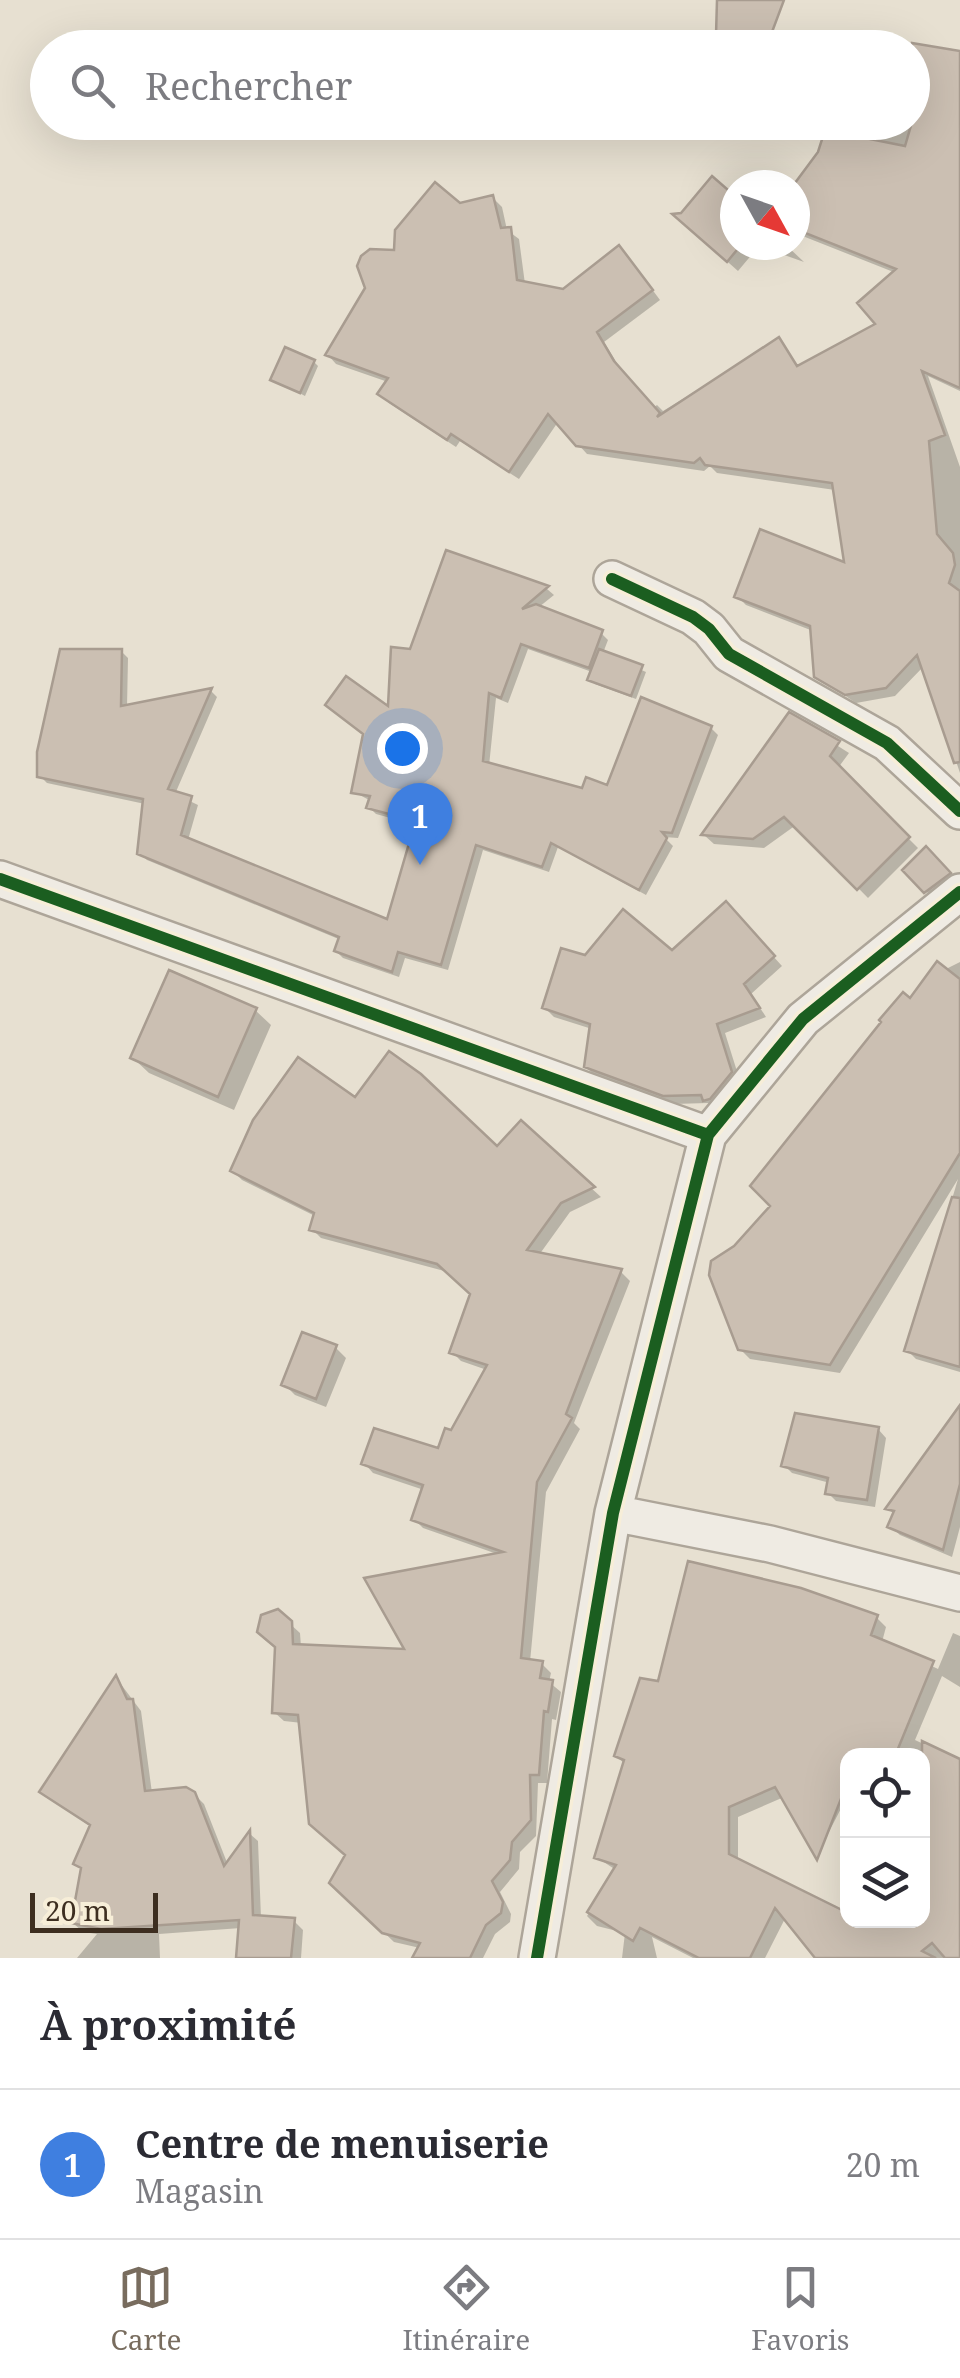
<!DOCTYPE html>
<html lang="fr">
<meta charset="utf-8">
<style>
body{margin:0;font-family:"Noto Serif",serif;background:#f7f7f7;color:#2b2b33}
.controls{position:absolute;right:30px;bottom:30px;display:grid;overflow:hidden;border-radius:20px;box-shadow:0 10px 40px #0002}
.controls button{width:90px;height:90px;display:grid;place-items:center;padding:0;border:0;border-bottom:2px solid #e1e1e2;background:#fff;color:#2b2b33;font:50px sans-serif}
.compass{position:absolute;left:720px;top:170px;width:90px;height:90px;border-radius:50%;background:#fff;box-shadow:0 10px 40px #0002;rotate:130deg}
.scale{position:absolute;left:30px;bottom:25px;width:128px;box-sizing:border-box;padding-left:10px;border:5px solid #3d2e20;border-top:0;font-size:28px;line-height:35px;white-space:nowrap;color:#3d2e20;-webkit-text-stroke:8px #f7eed8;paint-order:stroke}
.you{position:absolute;left:402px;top:748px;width:35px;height:35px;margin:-25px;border:8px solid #fff;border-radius:50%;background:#1a73e8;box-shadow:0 0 0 15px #1a73e833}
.badge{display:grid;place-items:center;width:65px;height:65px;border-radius:50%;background:#786c5e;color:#fff;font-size:32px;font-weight:700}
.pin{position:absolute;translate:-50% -82px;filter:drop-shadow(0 2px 5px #0008)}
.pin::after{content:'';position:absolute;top:52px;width:35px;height:30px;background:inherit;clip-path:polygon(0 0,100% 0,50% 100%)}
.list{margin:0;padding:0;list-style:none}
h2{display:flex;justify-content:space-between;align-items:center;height:130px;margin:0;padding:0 40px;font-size:42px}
h2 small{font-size:32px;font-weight:400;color:#7c7c81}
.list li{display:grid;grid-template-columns:65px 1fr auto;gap:30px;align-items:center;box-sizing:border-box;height:150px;padding:0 40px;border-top:2px solid #e1e1e2}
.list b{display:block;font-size:38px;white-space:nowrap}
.list p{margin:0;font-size:32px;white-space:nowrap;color:#7c7c81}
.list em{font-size:32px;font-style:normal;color:#7c7c81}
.icon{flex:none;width:55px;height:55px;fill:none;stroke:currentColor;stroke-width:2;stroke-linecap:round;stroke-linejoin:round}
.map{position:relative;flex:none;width:960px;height:1958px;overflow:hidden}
.search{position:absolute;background:#fff;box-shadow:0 10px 40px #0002;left:30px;right:30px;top:30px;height:110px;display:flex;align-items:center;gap:25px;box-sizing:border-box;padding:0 35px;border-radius:55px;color:#7c7c81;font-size:38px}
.sheet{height:280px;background:#fff}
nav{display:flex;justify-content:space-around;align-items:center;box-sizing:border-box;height:140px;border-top:2px solid #e1e1e2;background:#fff;font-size:28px;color:#7c7c81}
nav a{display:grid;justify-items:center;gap:5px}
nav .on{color:#786c5e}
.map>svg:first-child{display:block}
.shadow{fill:#0003}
.building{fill:#cbbfb2;stroke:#a89c90;stroke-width:2.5}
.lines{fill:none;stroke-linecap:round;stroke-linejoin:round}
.minor-casing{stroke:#ada599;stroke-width:40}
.minor{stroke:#efebe3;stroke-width:35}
.cycleway-casing{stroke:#f7eed8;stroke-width:19}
.cycleway{stroke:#1b5e20;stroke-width:12}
</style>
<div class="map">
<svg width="960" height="1958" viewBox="0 0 960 1958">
<rect width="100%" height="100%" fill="#e7e0d1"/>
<!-- shadow -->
<path class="shadow" d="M802 40 829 48H800Z
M960 53V391L928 376 960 467V773L924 666 895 696 856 703 816 676 813 631 746 605 737 596 847 566 835 490 717 473 710 466 704 471 587 454 558 422 519 479 460 441 456 447 389 403 380 394 388 382 336 364 328 355 396 252 459 206 493 198 502 207 507 230 519 239 525 284 563 292 628 257 660 300 604 342 623 373 653 408 657 405 663 411 779 340 799 368 879 325 896 273 795 233V188L832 137 794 122H912Z
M735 199V245H786L804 262 759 246 738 271 685 224Z
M314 362 318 366 305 396 273 379Z
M448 553 547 589 554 595 539 607 601 633 608 640 603 653 646 672 636 699 595 684 590 679 592 672 528 649 508 703 496 698 489 766 583 791 608 788 711 728 718 735 678 838 664 837 673 846 646 895 558 847 549 872 483 850 448 970 405 958 399 977 343 958 336 951 341 940 147 860 140 853 145 804 47 783 40 776 121 651 128 658 127 707 211 691 217 697 175 794 198 805 188 840 389 922 416 830 405 822 376 814 369 807 371 801 354 792 391 710Z
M789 715 849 753 838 768 918 848 868 898 796 825 764 848 714 844 704 835Z
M926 850 954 879 931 896 905 870Z
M734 913 782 966 751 994 766 1017 725 1033 740 1081 714 1109 708 1103 674 1104 595 1076 586 1067 592 1029 554 1017 545 1008 585 958 672 953Z
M960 962V1372L916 1359 907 1350 958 1179 840 1373 750 1359 740 1349 736 1248 773 1206 910 1002 944 970Z
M255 1010 271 1025 234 1110 149 1073 133 1058Z
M356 1100 498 1150 521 1124 601 1197 570 1212 539 1255 621 1272 630 1281 574 1423 580 1429 546 1492 530 1662 542 1664 551 1673 549 1682 561 1692 556 1720 552 1719 547 1783H538L536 1836 520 1852 519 1869 500 1892 511 1914 510 1922 495 1934 483 1958H421L420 1948 394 1942 332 1883 348 1856 302 1723 284 1721 274 1712 277 1650 264 1639 259 1624 277 1612 300 1633 301 1647 408 1651 500 1555 423 1528 414 1519 424 1490 373 1473 364 1463 439 1451 452 1433 487 1370 461 1361 452 1352 472 1294 448 1272 321 1238 312 1229 315 1216 242 1180 233 1171Z
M335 1347 346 1358 326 1407 295 1395 284 1384Z
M960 1409V1527L952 1557 900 1535 890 1526 895 1515 888 1508Z
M878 1429 886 1438 875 1507 836 1501 828 1493 830 1483 792 1473 784 1465Z
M876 1617 886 1627 882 1642 938 1669 953 1633 960 1636V1687L942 1676 915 1740 960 1761V1958H818L848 1920H922V1756H848V1795L819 1851 784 1797 738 1817V1861L797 1895 765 1958H693L652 1937 657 1958H622L625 1933 597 1926 587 1916 616 1870 596 1857 625 1764 616 1756 660 1684Z
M117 1679 141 1711 152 1793 194 1794 204 1804 228 1865 250 1834 258 1841 261 1918 294 1921 303 1930 301 1958H238L241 1928 159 1934 160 1958H77L97 1934 83 1932 73 1923 83 1871 76 1864 91 1827 42 1792Z
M848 1872V1907L840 1894Z"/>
<!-- building -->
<path class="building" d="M717 0H784L766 48H750L716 35Z
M912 43 960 51V388L922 371 945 435 929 441 937 534 953 553 955 565 949 583 960 591V762L954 763 917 655 886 688 845 695 814 677 810 626 734 597 760 529 844 562 832 483 705 465 700 458 694 463 576 446 548 414 509 472 451 434 447 440 377 394 388 378 325 355 365 288 357 266 361 256 370 249 394 250 395 230 435 182 460 203 493 195 501 228 511 227 517 280 563 289 619 245 653 290 597 332 614 361 660 413 657 417 779 337 797 366 875 324 857 303 896 269 795 229V183L818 152 825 130 905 146 912 122Z
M712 176 735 196V245H741L727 262 672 214 681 213Z
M285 347 315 360 300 393 270 380Z
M446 550 549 586 522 609 536 604 603 630 589 668 521 644 501 698 489 693 483 761 582 788 586 777 607 785 641 697 712 726 672 833 662 832 667 838 639 890 551 843 542 867 476 845 441 965 398 952 392 972 334 951 339 937 137 854 143 799 37 777V752L60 649H122L121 706 212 688 168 789 192 796 181 835 387 919 414 826 403 823 404 818 366 808 370 796 351 793 363 734 325 705 346 676 388 706 391 647 410 649Z
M599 649 643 665 631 696 587 680Z
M789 712 840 741 830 756 910 837 857 890 784 817 753 839 701 835Z
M926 846 951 873 924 893 902 870Z
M726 901 775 956 744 984 760 1008 717 1024 732 1072 710 1099 703 1101 701 1095 663 1096 584 1067 590 1024 542 1008 561 948 585 955 623 909 672 950Z
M937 961 960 979V1153L830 1365 738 1350 709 1275 711 1261 734 1246 770 1206 750 1186 881 1022 879 1020 903 992 910 998Z
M169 970 257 1008 218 1097 130 1058Z
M389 1051 421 1074 497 1146 521 1120 595 1187 561 1203 527 1250 622 1269 566 1414 572 1418 537 1482 521 1658 543 1661 540 1678 553 1680 548 1712 544 1711 539 1775H530L531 1820 512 1842 510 1860 492 1881 503 1902 501 1913 486 1925 470 1958H412L420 1943 382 1933 329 1883 345 1855 309 1824 298 1715 272 1713 275 1647 257 1632 261 1615 278 1609 292 1621 293 1644 404 1649 364 1578 503 1552 411 1520 423 1485 361 1464 374 1428 438 1448 445 1428 451 1430 487 1365 449 1353 470 1294 437 1264 309 1230 314 1213 230 1171 253 1120 298 1057 355 1097Z
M952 1197 960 1198V1367L904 1351Z
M302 1332 337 1345 316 1399 281 1385Z
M960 1405V1484L943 1550 887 1527 894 1511 885 1509Z
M795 1413 879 1427 867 1500 825 1494 828 1478 781 1466Z
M688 1561 801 1588 878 1615 871 1635 934 1661 895 1756H848V1781L817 1860 775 1787 729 1807V1854L848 1913V1920H922V1741L960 1759V1958H945L932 1943 922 1951 936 1958H815L775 1908 750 1958H699L640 1928 633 1941 587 1912 616 1865 594 1858 624 1760 614 1756 640 1678 658 1681Z
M116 1675 127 1699H133L145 1791 186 1787 195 1792 224 1866 250 1830 253 1915 295 1918 291 1958H236L239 1920 101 1929 71 1923 81 1868 73 1864 90 1825 39 1792Z"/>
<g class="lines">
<defs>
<path id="minor" d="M612 579 693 617 709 629 729 654 887 743 960 811
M0 879 708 1135 803 1019 960 892
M613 1513 770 1544 960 1593
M537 1958 613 1513 708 1135"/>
</defs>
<!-- minor casing -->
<use href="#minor" class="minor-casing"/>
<!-- minor -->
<use href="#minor" class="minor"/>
<defs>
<path id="cycleway" d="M612 579 693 617 709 629 729 654 887 743 960 811
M0 879 708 1135 803 1019 960 892
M537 1958 613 1513 708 1135"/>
</defs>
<!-- cycleway casing -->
<use href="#cycleway" class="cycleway-casing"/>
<!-- cycleway -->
<use href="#cycleway" class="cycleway"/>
</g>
</svg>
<div class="controls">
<button><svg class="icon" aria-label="locate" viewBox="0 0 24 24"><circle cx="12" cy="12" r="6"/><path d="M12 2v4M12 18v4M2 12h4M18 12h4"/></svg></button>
<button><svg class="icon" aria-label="layers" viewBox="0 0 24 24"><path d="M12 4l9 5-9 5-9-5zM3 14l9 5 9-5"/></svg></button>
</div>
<svg class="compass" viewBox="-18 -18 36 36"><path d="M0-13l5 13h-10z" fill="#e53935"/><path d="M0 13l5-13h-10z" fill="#7c7c81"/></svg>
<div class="scale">20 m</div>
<div class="you"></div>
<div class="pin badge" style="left:420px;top:865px;background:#3f7fe0">1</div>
<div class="search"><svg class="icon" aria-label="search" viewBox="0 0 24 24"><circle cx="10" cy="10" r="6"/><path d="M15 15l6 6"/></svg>Rechercher</div>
</div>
<section class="sheet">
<h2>À proximité<small></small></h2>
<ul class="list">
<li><span class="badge" style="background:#3f7fe0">1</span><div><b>Centre de menuiserie</b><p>Magasin</p></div><em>20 m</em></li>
</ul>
</section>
<nav>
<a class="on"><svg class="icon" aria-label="map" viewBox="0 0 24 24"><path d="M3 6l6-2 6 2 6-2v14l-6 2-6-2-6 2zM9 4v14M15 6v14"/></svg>Carte</a>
<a><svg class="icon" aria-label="directions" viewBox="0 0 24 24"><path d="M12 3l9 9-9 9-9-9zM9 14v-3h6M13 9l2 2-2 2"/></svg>Itinéraire</a>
<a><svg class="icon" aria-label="saved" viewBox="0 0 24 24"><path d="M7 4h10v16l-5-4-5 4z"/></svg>Favoris</a>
</nav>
